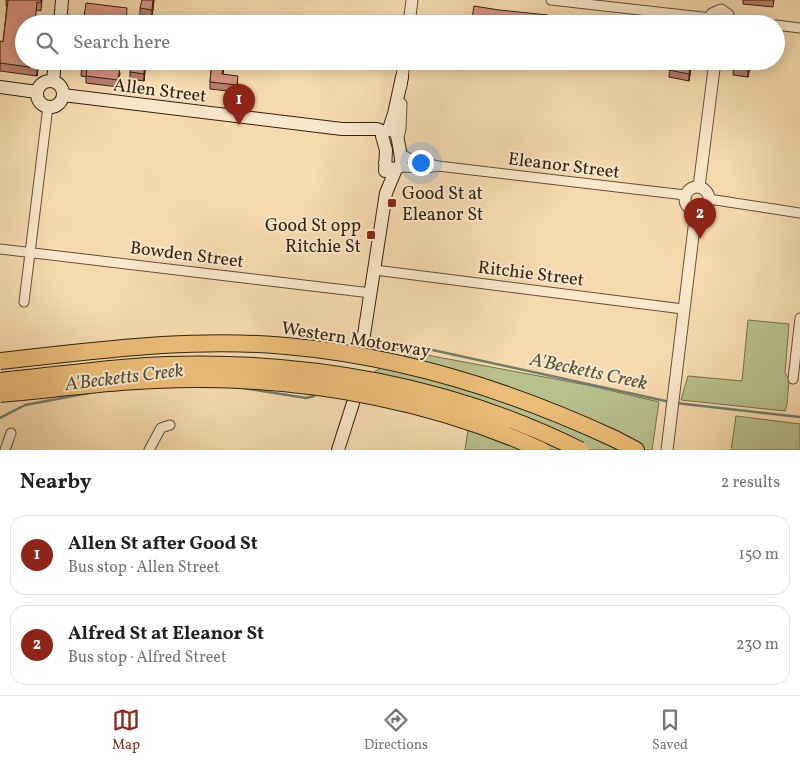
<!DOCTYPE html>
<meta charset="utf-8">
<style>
body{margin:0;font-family:Vollkorn,serif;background:#f6f6f6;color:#202124}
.you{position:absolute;left:420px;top:162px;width:18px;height:18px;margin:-12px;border:4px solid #fff;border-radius:50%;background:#1a73e8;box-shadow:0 0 0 8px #1a73e833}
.badge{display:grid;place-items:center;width:32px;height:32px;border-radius:50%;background:#8f2418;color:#fff;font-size:16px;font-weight:700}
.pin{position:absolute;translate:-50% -41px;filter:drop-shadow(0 1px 2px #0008)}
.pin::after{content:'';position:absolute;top:26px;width:18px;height:15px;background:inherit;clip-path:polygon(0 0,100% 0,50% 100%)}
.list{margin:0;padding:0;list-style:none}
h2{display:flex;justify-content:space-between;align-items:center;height:65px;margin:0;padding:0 20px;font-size:21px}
h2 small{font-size:16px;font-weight:400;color:#757577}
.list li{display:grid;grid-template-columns:32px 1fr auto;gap:15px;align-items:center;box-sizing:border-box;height:80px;margin:0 10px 10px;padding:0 10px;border:1px solid #e0e0e0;border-radius:15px}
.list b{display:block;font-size:19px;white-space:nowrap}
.list p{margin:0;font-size:16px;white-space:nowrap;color:#757577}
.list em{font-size:16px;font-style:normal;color:#757577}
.icon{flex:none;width:28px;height:28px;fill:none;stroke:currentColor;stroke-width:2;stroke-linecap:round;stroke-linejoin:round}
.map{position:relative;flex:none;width:800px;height:450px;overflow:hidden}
.search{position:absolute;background:#fff;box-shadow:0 2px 12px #0003;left:15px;right:15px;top:15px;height:55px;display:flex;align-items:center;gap:12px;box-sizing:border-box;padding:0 18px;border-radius:28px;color:#757577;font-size:19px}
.sheet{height:245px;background:#fff}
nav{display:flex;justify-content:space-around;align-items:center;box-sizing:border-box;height:70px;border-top:1px solid #e0e0e0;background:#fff;font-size:14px;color:#757577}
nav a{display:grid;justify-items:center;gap:2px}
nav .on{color:#8f2418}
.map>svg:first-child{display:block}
.green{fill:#b8c08e;stroke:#747250}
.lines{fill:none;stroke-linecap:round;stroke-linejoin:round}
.stream{stroke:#727e6b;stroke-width:2.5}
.minor-casing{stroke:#625139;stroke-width:11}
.tertiary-casing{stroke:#625139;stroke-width:13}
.secondary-casing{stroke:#312312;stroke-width:14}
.motorway-casing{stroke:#312312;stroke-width:18}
.minor{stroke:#f9e7ca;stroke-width:9}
.tertiary{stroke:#f9e7ca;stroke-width:11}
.secondary{stroke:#f9e7ca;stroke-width:12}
.motorway{stroke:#ebbd77;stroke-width:16}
.motorway-bridge-casing{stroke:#312312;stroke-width:18;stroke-linecap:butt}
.motorway-bridge{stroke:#ebbd77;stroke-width:16}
.wall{fill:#bc7f6f;stroke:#312312}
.shaded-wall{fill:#99685a;stroke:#312312}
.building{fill:#db9481;stroke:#312312}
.poi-dot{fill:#8f2418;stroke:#f9e7ca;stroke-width:2}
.labels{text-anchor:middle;stroke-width:4;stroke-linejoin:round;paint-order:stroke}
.street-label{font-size:18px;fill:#312312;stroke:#f9e7ca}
.poi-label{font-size:18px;fill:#312312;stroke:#f9e7ca;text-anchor:start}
.water-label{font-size:19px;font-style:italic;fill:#52513e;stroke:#f9e7ca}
</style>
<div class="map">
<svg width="800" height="450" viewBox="0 0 800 450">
<rect width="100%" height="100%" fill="#f6daae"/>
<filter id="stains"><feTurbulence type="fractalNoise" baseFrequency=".004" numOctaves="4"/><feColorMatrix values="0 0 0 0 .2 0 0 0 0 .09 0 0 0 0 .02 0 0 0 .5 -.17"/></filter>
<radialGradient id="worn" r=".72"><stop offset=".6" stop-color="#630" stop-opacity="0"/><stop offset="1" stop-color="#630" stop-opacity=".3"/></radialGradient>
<!-- green -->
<path class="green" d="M748 320 789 324 785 373 789 379 787 404 785 411 681 400 688 376 742 381Z
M411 352 587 385 659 402 652 450H465L468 429 369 401 374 372Z
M736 416 800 424V450H731Z"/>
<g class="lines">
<!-- stream -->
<path class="stream" d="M378 354 381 352 406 346 428 349 670 402
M243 388 306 398 314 396
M676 403 800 417
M0 418 25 405 89 393"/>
<defs>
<path id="minor" d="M551 0 711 18
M730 21 763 24
M776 25 800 28
M401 154 409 158 438 166 685 195
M399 167 427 168 438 166
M709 199 800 213
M0 249 371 293
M375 270 683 309
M24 302 48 106
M793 379 800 318
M5 450 11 433
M149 450 161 428 170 425"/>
<path id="tertiary" d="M409 24 412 0
M711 24 710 20 712 14 721 10 728 15 729 24
M401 86 404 61
M398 137 400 129 401 104
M685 199a12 12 0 1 1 24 0a12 12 0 1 1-24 0Z
M699 187 715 61
M667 450 696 211"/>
<path id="secondary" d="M60 24 62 0
M53 81 55 61
M37 94a13 13 0 1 1 26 0a13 13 0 1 1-26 0Z
M0 87 37 92
M63 95 342 129H377L384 132
M389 129 394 114 402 77
M384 132 391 129 396 133C398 138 402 160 401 165L396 169 388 168 385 163
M384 132 382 136 386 150 385 171
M361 354 386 193 396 169
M338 450 353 403"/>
<path id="motorway" d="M615 439 636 450"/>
</defs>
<!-- minor casing -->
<use href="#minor" class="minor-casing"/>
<!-- tertiary casing -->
<use href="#tertiary" class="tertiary-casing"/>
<!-- secondary casing -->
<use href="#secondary" class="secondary-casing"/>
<!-- motorway casing -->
<use href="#motorway" class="motorway-casing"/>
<!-- minor -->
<use href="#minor" class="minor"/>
<!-- tertiary -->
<use href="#tertiary" class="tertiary"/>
<!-- secondary -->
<use href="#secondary" class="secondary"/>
<!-- motorway -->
<use href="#motorway" class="motorway"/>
<defs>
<path id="motorway-bridge" d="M0 361C94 351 191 337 286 346 402 356 510 390 615 439
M0 381C55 376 110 367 166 365 307 360 452 386 580 450
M0 394C67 388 135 378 203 379 318 380 436 402 541 450"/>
</defs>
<!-- motorway-bridge casing -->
<use href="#motorway-bridge" class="motorway-bridge-casing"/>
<!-- motorway-bridge -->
<use href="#motorway-bridge" class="motorway-bridge"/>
</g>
<!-- wall -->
<path class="wall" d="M6 0H42L41 11 37 10 24 24 39 61 37 76 0 71V41L3 42 7 6H6Z
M154 0 152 17 140 16V8Z
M743 0H774L773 7 743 4Z
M80 61H117L116 66 120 73 118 87 86 83V77L81 76 82 62Z
M146 61 144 81 130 79V72Z
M212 61H225L223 74 238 83 237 92 210 89V82Z
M498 61H531L530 69 498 66Z
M663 61H692L689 81 669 77 670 64 663 63Z
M734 61H751L748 77 733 75Z"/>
<!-- shaded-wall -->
<path class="shaded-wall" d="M153 0H154L152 17V10Z
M38 61H39L37 76V68Z
M145 61H146L144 81V74Z
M691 61H692L689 81V74Z
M750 61H751L748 77V70Z"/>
<!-- building -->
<path class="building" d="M8 0H41V3L37 2 35 24H24V61H38L37 68 0 63V41L3 42Z
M142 0H153L152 10 140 8Z
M86 3 127 8 126 24H83Z
M474 6 499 10 548 15V17L601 20V24H471Z
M82 61H116L115 65 120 66 118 80 86 76 87 70 81 69Z
M132 61H145L144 74 130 72Z
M212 61H224L222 74 238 76 237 85 210 82Z
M671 61H691L689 74 669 70Z
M734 61H750L748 70 733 68Z"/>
<!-- markers -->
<g class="poi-dot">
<rect x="387" y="198" width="10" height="10" rx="2.5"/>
<rect x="366" y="230" width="10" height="10" rx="2.5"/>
</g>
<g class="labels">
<!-- street labels -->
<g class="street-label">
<text transform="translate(160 90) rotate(7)" y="6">Allen Street</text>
<text transform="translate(564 165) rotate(7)" y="6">Eleanor Street</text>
<text transform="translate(187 254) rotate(7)" y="6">Bowden Street</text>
<text transform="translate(531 273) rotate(7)" y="6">Ritchie Street</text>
<text transform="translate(356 339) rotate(9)" y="6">Western Motorway</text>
</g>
<!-- poi labels -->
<g class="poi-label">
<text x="402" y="199">Good St at<tspan x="402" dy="21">Eleanor St</tspan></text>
<text x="361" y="231" text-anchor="end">Good St opp<tspan x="361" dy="21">Ritchie St</tspan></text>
</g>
<!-- water labels -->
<g class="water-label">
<text transform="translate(589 370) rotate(12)" y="7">A'Becketts Creek</text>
<text transform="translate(124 376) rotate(-7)" y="7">A'Becketts Creek</text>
</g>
</g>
<rect width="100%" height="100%" filter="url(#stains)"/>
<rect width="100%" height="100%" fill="url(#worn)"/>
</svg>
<div class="you"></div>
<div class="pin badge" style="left:239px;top:125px">1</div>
<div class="pin badge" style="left:700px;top:239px">2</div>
<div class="search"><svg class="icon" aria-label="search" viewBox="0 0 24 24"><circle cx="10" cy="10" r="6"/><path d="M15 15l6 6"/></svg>Search here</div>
</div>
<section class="sheet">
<h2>Nearby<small>2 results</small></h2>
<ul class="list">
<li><span class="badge">1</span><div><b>Allen St after Good St</b><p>Bus stop · Allen Street</p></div><em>150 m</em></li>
<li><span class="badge">2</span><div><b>Alfred St at Eleanor St</b><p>Bus stop · Alfred Street</p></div><em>230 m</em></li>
</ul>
</section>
<nav>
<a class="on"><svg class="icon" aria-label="map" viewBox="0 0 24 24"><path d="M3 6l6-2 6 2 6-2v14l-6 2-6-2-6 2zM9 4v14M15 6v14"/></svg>Map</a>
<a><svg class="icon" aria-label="directions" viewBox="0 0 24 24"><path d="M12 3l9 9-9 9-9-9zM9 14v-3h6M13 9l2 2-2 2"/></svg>Directions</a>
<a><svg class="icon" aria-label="saved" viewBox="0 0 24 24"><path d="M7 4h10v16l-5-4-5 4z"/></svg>Saved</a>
</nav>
